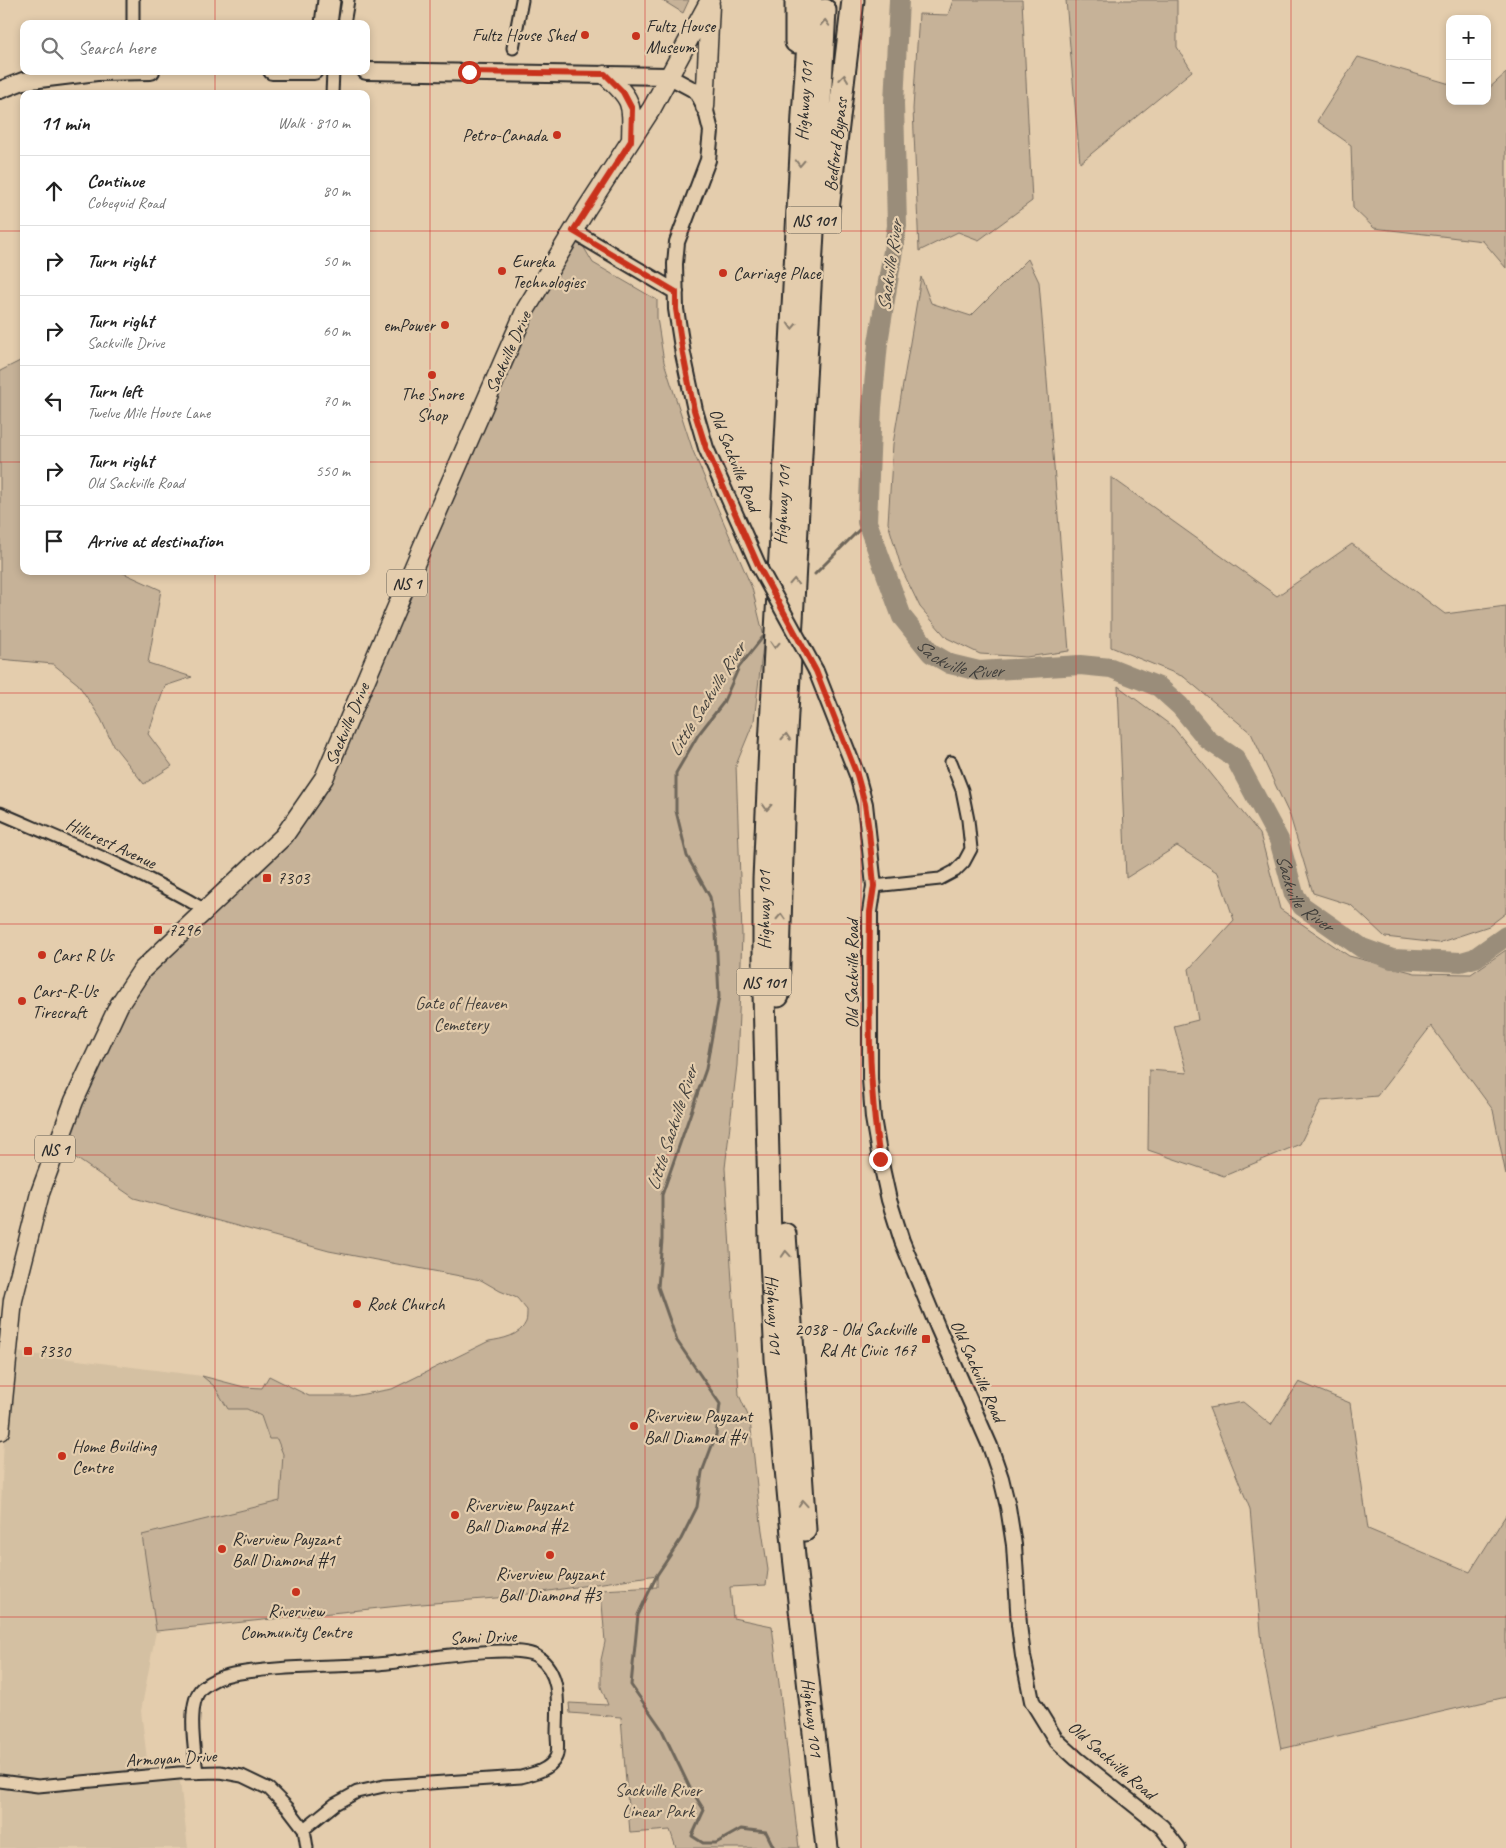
<!DOCTYPE html>
<meta charset="utf-8">
<style>
body{margin:0;font-family:Caveat,sans-serif;background:#f6f6f6;color:#222}
.controls{position:absolute;right:15px;top:15px;display:grid;overflow:hidden;border-radius:10px;box-shadow:0 2px 8px #0003}
.controls button{width:45px;height:45px;display:grid;place-items:center;padding:0;border:0;border-bottom:1px solid #e0e0e0;background:#fff;color:#222;font:25px sans-serif}
.stop{position:absolute;width:15px;height:15px;margin:-11px;border:4px solid #c8321e;border-radius:50%;background:#fff}
.stop.end{background:#c8321e;border-color:#fff;box-shadow:0 1px 5px #0008}
.list{margin:0;padding:0;list-style:none}
h2{display:flex;justify-content:space-between;align-items:center;height:65px;margin:0;padding:0 20px;font-size:21px}
h2 small{font-size:16px;font-weight:400;color:#767676}
.list li{display:grid;grid-template-columns:32px 1fr auto;gap:15px;align-items:center;box-sizing:border-box;height:70px;padding:0 20px;border-top:1px solid #e0e0e0}
.list b{display:block;font-size:19px;white-space:nowrap}
.list p{margin:0;font-size:16px;white-space:nowrap;color:#767676}
.list em{font-size:16px;font-style:normal;color:#767676}
.icon{flex:none;width:28px;height:28px;fill:none;stroke:currentColor;stroke-width:2;stroke-linecap:round;stroke-linejoin:round}
.map{position:relative;flex:none;width:1506px;height:1848px;overflow:hidden}
.search{position:absolute;background:#fff;box-shadow:0 2px 8px #0003;left:20px;top:20px;width:350px;height:55px;display:flex;align-items:center;gap:12px;box-sizing:border-box;padding:0 18px;border-radius:10px;color:#767676;font-size:19px}
.panel{position:absolute;background:#fff;box-shadow:0 2px 8px #0003;left:20px;top:90px;width:350px;height:485px;border-radius:10px}
.map>svg:first-child{display:block}
.built{fill:#d4c0a2}
.green{fill:#c6b298;stroke:#786e62}
.lines{fill:none;stroke-linecap:round;stroke-linejoin:round}
.stream{stroke:#6e665a;stroke-width:3}
.river{stroke:#9a8d7a;stroke-width:20}
.minor-casing{stroke:#2b2b2b;stroke-width:15}
.tertiary-casing{stroke:#2b2b2b;stroke-width:18}
.secondary-casing{stroke:#2b2b2b;stroke-width:20}
.primary-casing{stroke:#2b2b2b;stroke-width:21}
.motorway-casing{stroke:#2b2b2b;stroke-width:25}
.minor{stroke:#e4cdad;stroke-width:11}
.tertiary{stroke:#e4cdad;stroke-width:14}
.secondary{stroke:#e4cdad;stroke-width:16}
.primary{stroke:#e4cdad;stroke-width:18}
.motorway{stroke:#e4cdad;stroke-width:21}
.tertiary-bridge-casing{stroke:#2b2b2b;stroke-width:18;stroke-linecap:butt}
.tertiary-bridge{stroke:#e4cdad;stroke-width:14}
.oneway{stroke:#887c6c}
.route{stroke:#c8321e;stroke-width:6}
.grid{fill:none;stroke:#d62828;stroke-width:1;stroke-opacity:0.55}
.poi-dot{fill:#c8321e;stroke:#e4cdad;stroke-width:2}
.labels{text-anchor:middle;stroke-width:4.5;stroke-linejoin:round;paint-order:stroke}
.shield{fill:#e4cdad;stroke:#625c52;stroke-width:1}
.shield-label{font-size:16px;font-weight:bold;fill:#2b2b2b}
.poi-label{font-size:18px;fill:#2b2b2b;stroke:#e4cdad;text-anchor:start}
.street-label{font-size:18px;fill:#2b2b2b;stroke:#e4cdad}
.park-label{font-size:18px;fill:#423f3b;stroke:#e4cdad}
.water-label{font-size:19px;font-style:italic;fill:#413f3b;stroke:#e4cdad}
</style>
<div class="map">
<svg width="1506" height="1848" viewBox="0 0 1506 1848">
<rect width="100%" height="100%" fill="#e4cdad"/>
<filter id="ink" filterUnits="userSpaceOnUse"><feTurbulence type="fractalNoise" baseFrequency=".02" numOctaves="2"/><feDisplacementMap in="SourceGraphic" scale="10" xChannelSelector="R" yChannelSelector="G"/><feConvolveMatrix kernelMatrix="1 2 1 2 8 2 1 2 1" color-interpolation-filters="sRGB"/></filter>
<g filter="url(#ink)">
<!-- built -->
<path class="built" d="M8 1351 202 1376 215 1387 228 1409H247L261 1417 269 1439H277L283 1454 280 1502 142 1535 156 1631 141 1711 149 1775 179 1773 188 1848H0V1526Z"/>
<!-- green -->
<path class="green" d="M662 0H689L683 13Z
M953 0H1022L1032 201 979 240 958 232 919 251 913 109 919 14 948 15Z
M1066 0H1177V47L1192 71 1080 163Z
M1358 57 1450 84V101H1487V90L1506 73V268L1483 241 1374 228 1353 208 1351 145 1317 121Z
M573 229 593 263 657 300V318L664 362 693 451 752 588 764 637 754 721 736 765 742 935 737 1065 725 1168 739 1395 750 1420 761 1524 768 1570 766 1585 730 1587 733 1618 772 1626 799 1848H676L670 1830 630 1833 621 1717 570 1713 569 1703 608 1705 601 1687V1660L605 1642 601 1590 657 1587V1575L508 1597 409 1605 156 1631 142 1535 280 1501 283 1454 277 1439H269L261 1416 247 1409H228L215 1387 202 1376 244 1387 262 1388 269 1376 309 1396H353L392 1389 489 1341C502 1339 520 1336 526 1322 527 1319 527 1313 527 1310L517 1298 500 1291 481 1280 329 1251 134 1198 57 1145 119 1005 251 868 324 778 424 543Z
M1028 259 1039 282 1069 651 1026 657 980 654 947 638 920 607 902 570 888 523 893 444 921 277 931 303 971 316Z
M24 359V571H119L161 590 148 663 192 677 165 686 148 734 172 766 144 784 113 745 101 719 78 684 53 664 0 659V371Z
M1111 477 1277 596 1352 544 1445 614 1506 606V913L1489 926 1438 943 1385 937 1351 905 1313 893 1290 816 1251 733 1184 677 1111 647Z
M1118 686 1173 727 1260 834 1280 909 1349 956 1415 973 1471 974 1506 950V1175L1493 1110 1431 1026 1377 1096 1321 1101 1300 1144 1224 1176 1148 1150 1149 1070 1187 1073 1174 1026 1198 1020 1189 969 1234 920 1218 873 1177 846 1126 878Z
M1299 1382 1350 1403 1368 1529 1470 1572 1506 1515V1697L1281 1749 1263 1655 1250 1509 1209 1408 1243 1402 1271 1425Z"/>
<g class="lines">
<!-- stream -->
<path class="stream" d="M815 574 867 522
M763 637 739 667 723 703 698 735 676 773V811L687 856 710 897 716 933 719 997 706 1069 662 1195V1240L658 1287 677 1341 720 1404 716 1435 702 1472 697 1507 681 1539 657 1575 638 1615 631 1685 661 1728 689 1786 704 1810 692 1836 703 1843H716L741 1829 766 1832 774 1848"/>
<!-- river -->
<path class="river" id="s1" d="M899 0 894 103 897 226 878 343 872 407 867 522 902 617 931 653 950 664 979 671 1080 665 1111 668 1159 687 1180 706 1208 740 1235 758 1279 840 1294 894 1302 906 1362 948 1392 959 1461 962 1475 958 1506 936"/>
<defs>
<path id="minor" d="M133 0V24
M344 24 348 0
M513 48 522 0
M332 94 333 71
M0 813C69 843 140 871 205 910
M874 886 940 879 955 871 964 862 971 849 968 820 962 790 951 762
M197 1773C195 1753 186 1702 202 1688 210 1681 222 1676 233 1674 280 1666 329 1667 377 1664 408 1662 515 1641 538 1657 563 1674 557 1709 557 1734 557 1740 559 1751 556 1757 550 1770 533 1774 521 1777L384 1786 357 1792 335 1804 304 1829
M0 1781 38 1786 179 1773 220 1772 242 1776 269 1789 288 1808 304 1829 307 1848"/>
<path id="tertiary" d="M668 76 696 91 705 107 711 131 708 160 677 242 675 264 676 309 683 354 695 410 706 448 759 567
M573 231 676 292
M816 671 857 775 865 804 874 886 870 912V1079L873 1118 880 1159 889 1200 902 1241 938 1328 990 1446 1001 1478 1008 1507 1014 1545 1019 1625 1023 1656 1032 1701 1056 1740 1077 1759 1162 1827 1178 1848"/>
<path id="secondary" d="M272 71H314
M366 71 668 76
M0 90 23 81 97 72 151 71"/>
<path id="primary" d="M605 75C633 100 632 103 631 140
M705 107 710 5
M0 1431 13 1300 40 1193 74 1101 119 1005 142 970 284 836 324 778 424 543 526 309 587 208 652 108 710 0"/>
<g id="motorway">
<path d="M796 0V42"/>
<path id="s2" d="M811 0 803 115 770 746 764 879V994L770 1238 776 1359 794 1556 827 1848"/>
<path d="M326 24 329 0"/>
<path id="s3" d="M827 218 853 0"/>
<path d="M778 996 785 750 825 10"/>
<path d="M785 1234 805 1530"/>
</g>
</defs>
<!-- minor casing -->
<use href="#minor" class="minor-casing"/>
<!-- tertiary casing -->
<use href="#tertiary" class="tertiary-casing"/>
<!-- secondary casing -->
<use href="#secondary" class="secondary-casing"/>
<!-- primary casing -->
<use href="#primary" class="primary-casing"/>
<!-- motorway casing -->
<use href="#motorway" class="motorway-casing"/>
<!-- minor -->
<use href="#minor" class="minor"/>
<!-- tertiary -->
<use href="#tertiary" class="tertiary"/>
<!-- secondary -->
<use href="#secondary" class="secondary"/>
<!-- primary -->
<use href="#primary" class="primary"/>
<!-- motorway -->
<use href="#motorway" class="motorway"/>
<defs>
<path id="tertiary-bridge" d="M759 567 816 671"/>
</defs>
<!-- tertiary-bridge casing -->
<use href="#tertiary-bridge" class="tertiary-bridge-casing"/>
<!-- tertiary-bridge -->
<use href="#tertiary-bridge" class="tertiary-bridge"/>
</g>
<!-- one-way arrows -->
<defs><path id="oneway-chevron" d="M-2-3.5L2.5 0L-2 3.5" fill="none" stroke-width="1.6" stroke-linecap="round" stroke-linejoin="round" transform="scale(1.25)"/></defs>
<g class="oneway">
<use href="#oneway-chevron" transform="translate(825 23) rotate(-87)"/>
<use href="#oneway-chevron" transform="translate(844 78) rotate(-83)"/>
<use href="#oneway-chevron" transform="translate(800 163) rotate(93)"/>
<use href="#oneway-chevron" transform="translate(792 326) rotate(93)"/>
<use href="#oneway-chevron" transform="translate(794 582) rotate(-87)"/>
<use href="#oneway-chevron" transform="translate(775 645) rotate(93)"/>
<use href="#oneway-chevron" transform="translate(786 737) rotate(-87)"/>
<use href="#oneway-chevron" transform="translate(767 807) rotate(93)"/>
<use href="#oneway-chevron" transform="translate(781 917) rotate(-87)"/>
<use href="#oneway-chevron" transform="translate(786 1254) rotate(-94)"/>
<use href="#oneway-chevron" transform="translate(803 1504) rotate(-94)"/>
</g>
</g>
<g class="lines" filter="url(#ink)">
<!-- route -->
<path class="route" d="M469 72 605 74 623 92 632 109 631 141 573 231 676 292V309L683 354 694 410 706 448 759 567 816 671 857 775 865 804 869 831 874 886 870 912C869 995 867 1078 880 1159"/>
</g>
<!-- grid -->
<path class="grid" d="M215 0V24M430 0V1848M645 0V1848M861 0V1848M1076 0V1848M1291 0V1848M215 71V94M0 231H24M366 231H1506M0 462H24M366 462H1506M215 571V1848M0 693H1506M0 924H1506M0 1155H1506M0 1386H1506M0 1617H1506"/>
<!-- markers -->
<g class="poi-dot">
<circle cx="585" cy="35" r="5"/>
<circle cx="636" cy="36" r="5"/>
<circle cx="557" cy="135" r="5"/>
<circle cx="502" cy="271" r="5"/>
<circle cx="723" cy="273" r="5"/>
<circle cx="445" cy="325" r="5"/>
<circle cx="432" cy="375" r="5"/>
<rect x="262" y="873" width="10" height="10" rx="2.5"/>
<rect x="153" y="925" width="10" height="10" rx="2.5"/>
<circle cx="42" cy="955" r="5"/>
<circle cx="22" cy="1001" r="5"/>
<circle cx="357" cy="1304" r="5"/>
<rect x="921" y="1334" width="10" height="10" rx="2.5"/>
<rect x="23" y="1346" width="10" height="10" rx="2.5"/>
<circle cx="634" cy="1426" r="5"/>
<circle cx="62" cy="1456" r="5"/>
<circle cx="455" cy="1515" r="5"/>
<circle cx="222" cy="1549" r="5"/>
<circle cx="550" cy="1555" r="5"/>
<circle cx="296" cy="1592" r="5"/>
</g>
<g class="labels">
<!-- shield labels -->
<g class="shield">
<rect x="786.5" y="206.5" width="55" height="27" rx="4"/>
<rect x="387" y="569.5" width="40" height="27" rx="4"/>
<rect x="736.5" y="968.5" width="55" height="27" rx="4"/>
<rect x="35" y="1135.5" width="40" height="27" rx="4"/>
</g>
<g class="shield-label">
<text x="814" y="226">NS 101</text>
<text x="407" y="589">NS 1</text>
<text x="764" y="988">NS 101</text>
<text x="55" y="1155">NS 1</text>
</g>
<!-- poi labels -->
<g class="poi-label">
<text x="646" y="32">Fultz House<tspan x="646" dy="21">Museum</tspan></text>
<text x="575" y="41" text-anchor="end">Fultz House Shed</text>
<text x="547" y="141" text-anchor="end">Petro-Canada</text>
<text x="512" y="267">Eureka<tspan x="512" dy="21">Technologies</tspan></text>
<text x="733" y="279">Carriage Place</text>
<text x="435" y="331" text-anchor="end">emPower</text>
<text x="432" y="400" text-anchor="middle">The Snore<tspan x="432" dy="21">Shop</tspan></text>
<text x="277" y="884">7303</text>
<text x="168" y="936">7296</text>
<text x="52" y="961">Cars R Us</text>
<text x="32" y="997">Cars-R-Us<tspan x="32" dy="21">Tirecraft</tspan></text>
<text x="367" y="1310">Rock Church</text>
<text x="916" y="1335" text-anchor="end">2038 - Old Sackville<tspan x="916" dy="21">Rd At Civic 167</tspan></text>
<text x="38" y="1357">7330</text>
<text x="644" y="1422">Riverview Payzant<tspan x="644" dy="21">Ball Diamond #4</tspan></text>
<text x="72" y="1452">Home Building<tspan x="72" dy="21">Centre</tspan></text>
<text x="465" y="1511">Riverview Payzant<tspan x="465" dy="21">Ball Diamond #2</tspan></text>
<text x="232" y="1545">Riverview Payzant<tspan x="232" dy="21">Ball Diamond #1</tspan></text>
<text x="550" y="1580" text-anchor="middle">Riverview Payzant<tspan x="550" dy="21">Ball Diamond #3</tspan></text>
<text x="296" y="1617" text-anchor="middle">Riverview<tspan x="296" dy="21">Community Centre</tspan></text>
</g>
<!-- street labels -->
<g class="street-label">
<text transform="translate(804 101) rotate(-86)" y="6">Highway 101</text>
<text dy="6" stroke="none"><textPath href="#s3" startOffset="74">Bedford Bypass</textPath></text>
<text transform="translate(508 352) rotate(-66)" y="6">Sackville Drive</text>
<text transform="translate(735 460) rotate(68)" y="6">Old Sackville Road</text>
<text transform="translate(782 505) rotate(-87)" y="6">Highway 101</text>
<text transform="translate(347 724) rotate(-67)" y="6">Sackville Drive</text>
<text transform="translate(111 843) rotate(25)" y="6">Hillcrest Avenue</text>
<text transform="translate(764 910) rotate(-90)" y="6">Highway 101</text>
<text transform="translate(852 974) rotate(-90)" y="6">Old Sackville Road</text>
<text dy="6" stroke="none"><textPath href="#s2" startOffset="1316">Highway 101</textPath></text>
<text transform="translate(978 1371) rotate(66)" y="6">Old Sackville Road</text>
<text transform="translate(483 1637) rotate(-2)" y="6">Sami Drive</text>
<text dy="6" stroke="none"><textPath href="#s2" startOffset="1721">Highway 101</textPath></text>
<text transform="translate(171 1758) rotate(-3)" y="6">Armoyan Drive</text>
<text transform="translate(1112 1760) rotate(41)" y="6">Old Sackville Road</text>
</g>
<!-- park labels -->
<g class="park-label">
<text x="461" y="1009">Gate of Heaven<tspan x="461" dy="21">Cemetery</tspan></text>
<text x="658" y="1796">Sackville River<tspan x="658" dy="21">Linear Park</tspan></text>
</g>
<!-- water labels -->
<g class="water-label">
<text transform="translate(889 266) rotate(-82)" y="7">Sackville River</text>
<text dy="7" stroke="none"><textPath href="#s1" startOffset="701">Sackville River</textPath></text>
<text transform="translate(706 699) rotate(-58)" y="7">Little Sackville River</text>
<text dy="7" stroke="none"><textPath href="#s1" startOffset="1166">Sackville River</textPath></text>
<text transform="translate(671 1128) rotate(-72)" y="7">Little Sackville River</text>
</g>
</g>
</svg>
<div class="controls">
<button>+</button>
<button>−</button>
</div>
<div class="stop" style="left:469px;top:72px"></div>
<div class="stop end" style="left:880px;top:1159px"></div>
<div class="search"><svg class="icon" aria-label="search" viewBox="0 0 24 24"><circle cx="10" cy="10" r="6"/><path d="M15 15l6 6"/></svg>Search here</div>
<section class="panel">
<h2>11 min<small>Walk · 810 m</small></h2>
<ul class="list">
<li><svg class="icon" aria-label="ahead" viewBox="0 0 24 24"><path d="M12 20V5M6 11l6-6 6 6"/></svg><div><b>Continue</b><p>Cobequid Road</p></div><em>80 m</em></li>
<li><svg class="icon" aria-label="right" viewBox="0 0 24 24"><path d="M7 20v-9h11M14 6l5 5-5 5"/></svg><div><b>Turn right</b></div><em>50 m</em></li>
<li><svg class="icon" aria-label="right" viewBox="0 0 24 24"><path d="M7 20v-9h11M14 6l5 5-5 5"/></svg><div><b>Turn right</b><p>Sackville Drive</p></div><em>60 m</em></li>
<li><svg class="icon" aria-label="left" viewBox="0 0 24 24"><path d="M17 20v-9H6M10 6l-5 5 5 5"/></svg><div><b>Turn left</b><p>Twelve Mile House Lane</p></div><em>70 m</em></li>
<li><svg class="icon" aria-label="right" viewBox="0 0 24 24"><path d="M7 20v-9h11M14 6l5 5-5 5"/></svg><div><b>Turn right</b><p>Old Sackville Road</p></div><em>550 m</em></li>
<li><svg class="icon" aria-label="arrive" viewBox="0 0 24 24"><path d="M6 21V4h12l-3 4 3 4H6"/></svg><div><b>Arrive at destination</b></div></li>
</ul>
</section>
</div>
